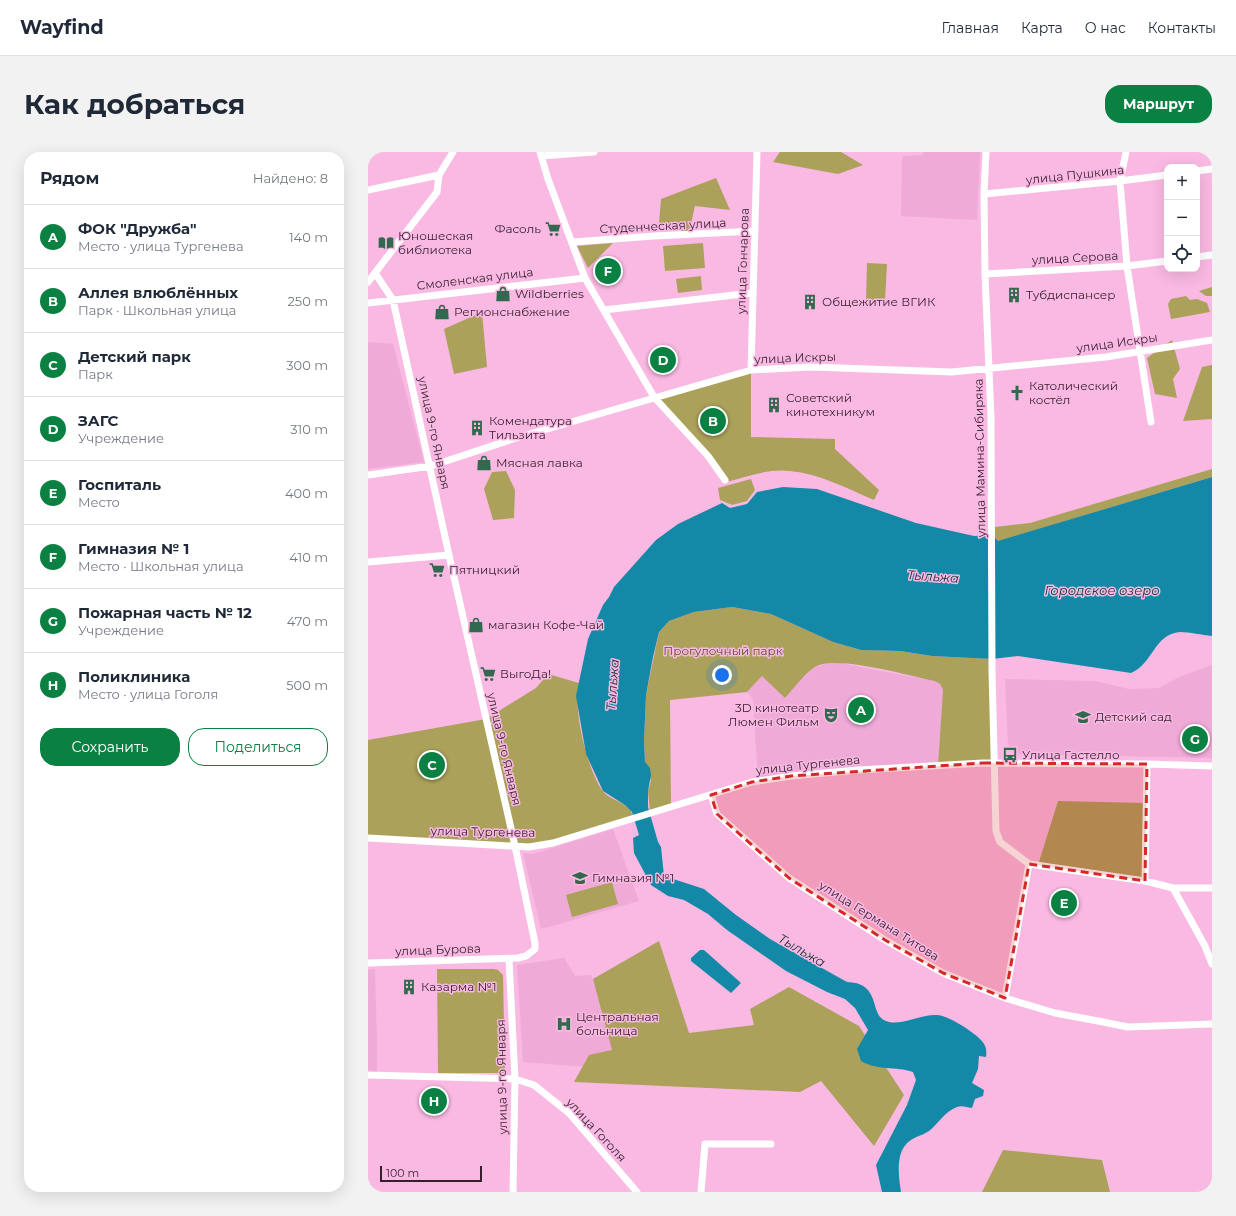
<!DOCTYPE html>
<html lang="ru">
<meta charset="utf-8">
<style>
body{margin:0;font-family:Montserrat,sans-serif;background:#f2f2f3;color:#1f2937}
.controls{position:absolute;right:12px;top:12px;display:grid;overflow:hidden;border-radius:8px;box-shadow:0 4px 16px #0002}
.controls button{width:36px;height:36px;display:grid;place-items:center;padding:0;border:0;border-bottom:1px solid #e0e1e3;background:#fff;color:#1f2937;font:20px sans-serif}
.scale{position:absolute;left:12px;bottom:10px;width:102px;box-sizing:border-box;padding-left:4px;border:2px solid #361e2e;border-top:0;font-size:11px;line-height:14px;white-space:nowrap;color:#361e2e;-webkit-text-stroke:3px #f9b9e2;paint-order:stroke}
.you{position:absolute;left:354px;top:523px;width:14px;height:14px;margin:-10px;border:3px solid #fff;border-radius:50%;background:#1a73e8;box-shadow:0 0 0 6px #1a73e833}
.badge{display:grid;place-items:center;width:26px;height:26px;border-radius:50%;background:#0b8043;color:#fff;font-size:13px;font-weight:700}
.pin{position:absolute;translate:-50% -50%;border:2px solid #fff;box-shadow:0 1px 4px #0006}
.list{margin:0;padding:0;list-style:none}
h2{display:flex;justify-content:space-between;align-items:center;height:52px;margin:0;padding:0 16px;font-size:17px}
h2 small{font-size:13px;font-weight:400;color:#747a83}
.list li{display:grid;grid-template-columns:26px 1fr auto;gap:12px;align-items:center;box-sizing:border-box;height:64px;padding:0 16px;border-top:1px solid #e0e1e3}
.list b{display:block;font-size:15px;white-space:nowrap}
.list p{margin:0;font-size:13px;white-space:nowrap;color:#747a83}
.list em{font-size:13px;font-style:normal;color:#747a83}
.actions{display:flex;gap:8px;padding:12px 16px}
.actions a{flex:1;padding:9px 0;border:1px solid #0b8043;border-radius:16px;text-align:center;font-size:14px;color:#0b8043}
.actions .main{background:#0b8043;color:#fff}
.icon{flex:none;width:22px;height:22px;fill:none;stroke:currentColor;stroke-width:2;stroke-linecap:round;stroke-linejoin:round}
.map{position:relative;flex:none;width:844px;height:1040px;overflow:hidden;border-radius:16px}
header{display:flex;align-items:center;gap:24px;box-sizing:border-box;height:56px;padding:0 20px;background:#fff;border-bottom:1px solid #e0e1e3}
header strong{font-size:19px}
nav{display:flex;gap:22px;margin-inline-start:auto;font-size:14px}
.intro{display:flex;align-items:center;justify-content:space-between;box-sizing:border-box;height:96px;padding:0 24px}
h1{margin:0;font-size:28px}
.button{padding:10px 18px;border-radius:16px;background:#0b8043;color:#fff;font-size:14px;font-weight:700}
main{display:flex;gap:24px;padding:0 24px}
aside{flex:1;background:#fff;border-radius:16px;box-shadow:0 4px 16px #0002}
.map>svg:first-child{display:block}
.built{fill:#efaad7}
.green{fill:#aba15a}
.water{fill:#1389a7}
.lines{fill:none;stroke-linecap:round;stroke-linejoin:round}
.minor{stroke:#fff;stroke-width:7}
.marked{fill:#d62828;fill-opacity:0.2;stroke:#d62828;stroke-width:3;stroke-dasharray:8 5;stroke-linejoin:round}
.labels{text-anchor:middle;stroke-width:3;stroke-linejoin:round;paint-order:stroke}
.street-label{font-size:12px;fill:#361e2e;stroke:#f9b9e2}
.poi-label{font-size:12px;fill:#361e2e;stroke:#f9b9e2;text-anchor:start}
.park-label{font-size:12px;fill:#595327;stroke:#f9b9e2}
.water-label{font-size:13px;font-style:italic;fill:#1b3239;stroke:#f9b9e2}
</style>
<header>
<strong>Wayfind</strong>
<nav><a>Главная</a><a>Карта</a><a>О нас</a><a>Контакты</a></nav>
</header>
<div class="intro"><h1>Как добраться</h1><a class="button">Маршрут</a></div>
<main>
<aside>
<h2>Рядом<small>Найдено: 8</small></h2>
<ul class="list">
<li><span class="badge">A</span><div><b>ФОК &quot;Дружба&quot;</b><p>Место · улица Тургенева</p></div><em>140 m</em></li>
<li><span class="badge">B</span><div><b>Аллея влюблённых</b><p>Парк · Школьная улица</p></div><em>250 m</em></li>
<li><span class="badge">C</span><div><b>Детский парк</b><p>Парк</p></div><em>300 m</em></li>
<li><span class="badge">D</span><div><b>ЗАГС</b><p>Учреждение</p></div><em>310 m</em></li>
<li><span class="badge">E</span><div><b>Госпиталь</b><p>Место</p></div><em>400 m</em></li>
<li><span class="badge">F</span><div><b>Гимназия № 1</b><p>Место · Школьная улица</p></div><em>410 m</em></li>
<li><span class="badge">G</span><div><b>Пожарная часть № 12</b><p>Учреждение</p></div><em>470 m</em></li>
<li><span class="badge">H</span><div><b>Поликлиника</b><p>Место · улица Гоголя</p></div><em>500 m</em></li>
</ul>
<div class="actions"><a class="main">Сохранить</a><a>Поделиться</a></div>
</aside>
<div class="map">
<svg width="844" height="1040" viewBox="0 0 844 1040">
<rect width="100%" height="100%" fill="#f9b9e2"/>
<!-- built -->
<path class="built" d="M555 0H612L609 68 533 64 534 6 535 4 555 3Z
M0 190 25 192 56 310 0 317Z
M466 510 567 529 572 532 575 538 570 614 390 629 385 547 379 540 394 524 436 525 447 515Z
M844 513V606L648 602 640 592 637 527 726 529 761 537 791 536 811 525Z
M245 677 271 749 173 777 155 701 165 702Z
M196 806 207 824 223 823 252 904 245 917 155 910 149 813Z
M7 817 9 889V921L0 920V818Z"/>
<!-- green -->
<path class="green" d="M412 0H473L495 13 470 22 405 10Z
M348 26 362 58 327 54 321 81 291 71 293 47Z
M245 91 220 116 209 94Z
M335 91 337 116 297 119 295 94Z
M499 111 519 112 517 149H498Z
M333 124 334 138 310 141 308 127Z
M844 135V144H838L831 139Z
M818 144 822 148 829 147 839 151 842 160 803 167 800 152 803 147Z
M114 160 119 215 86 222 76 177Z
M804 188 812 217 805 227 809 246 787 242 779 206Z
M844 213V267L815 269 834 215Z
M383 218V285L467 287V297L511 338 506 348C478 336 452 322 422 319 401 316 378 325 358 330L286 245Z
M844 317V325L654 382 638 388 630 389 625 382V376L627 375 662 371Z
M138 319 147 338 146 366 125 368 116 337 124 320Z
M383 327 387 338 379 349 364 353 352 348 350 336Z
M364 455 403 462 465 490 493 498 532 499 564 504 624 507 627 611 570 614 575 538 572 532 567 529C542 524 466 502 447 515 435 523 426 536 417 546L394 524 379 540 302 548 303 654 282 660 280 639 283 629 277 610 276 589 278 543 291 480 301 469 326 460Z
M180 522 211 531C205 558 218 614 234 638 242 650 262 649 265 665L161 695 0 686V588L118 567 168 536Z
M690 649 778 651 777 729 670 713Z
M244 730 250 752 204 765 198 743Z
M291 789 321 881 386 873 382 857 421 835 491 874 536 943 506 994 453 929 432 940 206 930 221 903 244 898 225 827Z
M69 817H126L130 818 135 823 137 921H70Z
M635 998 734 1008 742 1040H614Z"/>
<!-- water -->
<path class="water" d="M844 325V484C834 483 822 480 812 480 786 482 785 512 763 521L650 504 624 507 564 504 532 499 493 498 465 490 403 462 364 455 326 460 301 469 291 480 285 505 278 543 276 589 277 610 282 616 283 623 280 639V655L290 690 293 695 296 724 336 737 368 763 402 787 479 830C516 831 499 866 521 870 537 873 552 862 569 863 579 863 606 880 613 888 618 893 619 898 618 905L611 904 610 917 604 931 616 938 615 944 607 947 604 956C599 955 593 953 589 955 576 960 571 971 561 979 552 985 542 985 536 995 528 1007 531 1027 533 1040H514L508 1013 539 953 548 928 545 920C527 914 510 919 493 909L489 897 500 878 487 856 477 847 459 840 418 819 359 778 340 762 316 748 300 744 283 733 266 701 265 686 271 683 264 660 257 653 235 639 218 602 208 544 220 487 235 453 241 445 246 435 288 388 310 372 354 351 362 356 379 352 389 340 415 335 449 337 548 371 606 384 625 383 630 389Z
M332 798H336L373 831 363 841 323 809V806Z"/>
<g class="lines">
<!-- minor -->
<path class="minor" d="M172 0 180 27 217 126 286 245 340 304 357 328
M618 0 616 42 617 122 623 265 624 519 628 679 632 690 661 712 777 729 805 736H844
M758 0 752 29 759 114 783 270
M173 4 226 0
M829 19 844 17
M0 38 71 23
M616 42 752 29 799 23
M205 90 286 84 387 79
M829 105 844 103
M617 122 759 114 799 109
M0 130 69 40 71 23 85 0
M0 151 217 126
M236 158 384 141
M383 218 389 0
M0 323 63 314 148 286 383 218 443 215 584 220 738 205 844 188
M0 410 81 403
M343 643 349 662 421 726 517 788 575 821 637 846 687 861 730 869 760 875 844 872
M0 686 161 695 185 691 384 630 423 624 490 618 615 611 779 612 844 614
M777 729 779 612
M805 736 837 794 844 812
M141 807 147 927 145 1040
M0 811 150 806 158 804 167 797V791L147 694 81 403 25 148 7 121
M637 846 661 712
M0 923 147 927 166 933 201 961 269 1040
M333 1040 337 992H403"/>
</g>
<!-- marked area -->
<path class="marked" d="M615 611 779 612 777 729 661 712 637 846 575 821 517 788 421 726 349 662 343 643 384 630 423 624Z"/>
<!-- icons -->
<defs>
<symbol id="supermarket-bare" viewBox="-9 -9 18 18"><path d="M-6-5.5h2.5l.6 2H6L4.5 2H-2.5L-4.4-4H-6ZM-1.5 3.2a1.3 1.3 0 1 0 .1 0ZM3 3.2a1.3 1.3 0 1 0 .1 0Z" fill="#32684e" stroke="#f9b9e2" stroke-width="2.5" paint-order="stroke"/></symbol>
<symbol id="library-bare" viewBox="-9 -9 18 18"><path d="M-6-4Q-3-5.5-.7-3.5V5Q-3 3-6 4ZM6-4Q3-5.5 .7-3.5V5Q3 3 6 4Z" fill="#32684e" stroke="#f9b9e2" stroke-width="2.5" paint-order="stroke"/></symbol>
<symbol id="shop-bare" viewBox="-9 -9 18 18"><path d="M-5-2.5h2.3a2.7 3.5 0 0 1 5.4 0H5L5.5 6h-11ZM-1.5-2.5h3a1.5 2.3 0 0 0-3 0Z" fill="#32684e" stroke="#f9b9e2" stroke-width="2.5" paint-order="stroke"/></symbol>
<symbol id="building-bare" viewBox="-9 -9 18 18"><path d="M-4-6H4V6H1V3H-1V6H-4ZM-2.5-4.3h1.7v1.8h-1.7ZM.8-4.3h1.7v1.8H.8ZM-2.5-1h1.7V.8h-1.7ZM.8-1h1.7V.8H.8Z" fill="#32684e" stroke="#f9b9e2" stroke-width="2.5" paint-order="stroke"/></symbol>
<symbol id="church-bare" viewBox="-9 -9 18 18"><path d="M-1.2-6h2.4v3.5h3.3v2.4h-3.3V6h-2.4V-.1h-3.3v-2.4h3.3Z" fill="#32684e" stroke="#f9b9e2" stroke-width="2.5" paint-order="stroke"/></symbol>
<symbol id="theatre-bare" viewBox="-9 -9 18 18"><path d="M-5-5.5Q0-4 5-5.5V0Q5 5 0 6Q-5 5-5 0ZM-3.3-2.5H-1v1.5H-3.3ZM1-2.5H3.3v1.5H1ZM-2.8 1Q0 5.5 2.8 1Z" fill="#32684e" stroke="#f9b9e2" stroke-width="2.5" paint-order="stroke"/></symbol>
<symbol id="school-bare" viewBox="-9 -9 18 18"><path d="M0-5L7-2L0 1L-7-2ZM-4 1L0 2.5L4 1V4Q0 6-4 4Z" fill="#32684e" stroke="#f9b9e2" stroke-width="2.5" paint-order="stroke"/></symbol>
<symbol id="bus-bare" viewBox="-9 -9 18 18"><path d="M-5-6H5V4H4V6H2V4H-2V6H-4V4H-5ZM-3.5-4V0h7V-4ZM-3.5 1.2v1.5H-2V1.2ZM2 1.2v1.5H3.5V1.2Z" fill="#32684e" stroke="#f9b9e2" stroke-width="2.5" paint-order="stroke"/></symbol>
<symbol id="hospital-bare" viewBox="-9 -9 18 18"><path d="M-5-5h3v3.5h4V-5h3V5h-3V1.5h-4V5h-3Z" fill="#32684e" stroke="#f9b9e2" stroke-width="2.5" paint-order="stroke"/></symbol>
</defs>
<g fill-rule="evenodd">
<use href="#supermarket-bare" x="174" y="66" width="22" height="22"/>
<use href="#library-bare" x="7" y="80" width="22" height="22"/>
<use href="#shop-bare" x="124" y="131" width="22" height="22"/>
<use href="#building-bare" x="635" y="132" width="22" height="22"/>
<use href="#building-bare" x="431" y="139" width="22" height="22"/>
<use href="#shop-bare" x="63" y="149" width="22" height="22"/>
<use href="#church-bare" x="638" y="230" width="22" height="22"/>
<use href="#building-bare" x="395" y="242" width="22" height="22"/>
<use href="#building-bare" x="98" y="265" width="22" height="22"/>
<use href="#shop-bare" x="105" y="300" width="22" height="22"/>
<use href="#supermarket-bare" x="58" y="407" width="22" height="22"/>
<use href="#shop-bare" x="97" y="462" width="22" height="22"/>
<use href="#supermarket-bare" x="109" y="511" width="22" height="22"/>
<use href="#theatre-bare" x="452" y="552" width="22" height="22"/>
<use href="#school-bare" x="704" y="554" width="22" height="22"/>
<use href="#bus-bare" x="631" y="592" width="22" height="22"/>
<use href="#school-bare" x="201" y="715" width="22" height="22"/>
<use href="#building-bare" x="30" y="824" width="22" height="22"/>
<use href="#hospital-bare" x="185" y="861" width="22" height="22"/>
</g>
<g class="labels">
<!-- street labels -->
<g class="street-label">
<text transform="translate(707 23) rotate(-6)" y="4">улица Пушкина</text>
<text transform="translate(295 74) rotate(-3)" y="4">Студенческая улица</text>
<text transform="translate(707 106) rotate(-3)" y="4">улица Серова</text>
<text transform="translate(375 109) rotate(-88)" y="4">улица Гончарова</text>
<text transform="translate(107 127) rotate(-7)" y="4">Смоленская улица</text>
<text transform="translate(749 191) rotate(-8)" y="4">улица Искры</text>
<text transform="translate(427 206) rotate(-2)" y="4">улица Искры</text>
<text transform="translate(66 281) rotate(78)" y="4">улица 9-го Января</text>
<text transform="translate(612 306) rotate(-91)" y="4">улица Мамина-Сибиряка</text>
<text transform="translate(136 597) rotate(77)" y="4">улица 9-го Января</text>
<text transform="translate(440 613) rotate(-6)" y="4">улица Тургенева</text>
<text transform="translate(115 680) rotate(1)" y="4">улица Тургенева</text>
<text transform="translate(511 769) rotate(32)" y="4">улица Германа Титова</text>
<text transform="translate(70 798) rotate(-2)" y="4">улица Бурова</text>
<text transform="translate(134 925) rotate(-91)" y="4">улица 9-го Января</text>
<text transform="translate(228 978) rotate(47)" y="4">улица Гоголя</text>
</g>
<!-- poi labels -->
<g class="poi-label">
<text x="173" y="81" text-anchor="end">Фасоль</text>
<text x="30" y="88">Юношеская<tspan x="30" dy="14">библиотека</tspan></text>
<text x="147" y="146">Wildberries</text>
<text x="658" y="147">Тубдиспансер</text>
<text x="454" y="154">Общежитие ВГИК</text>
<text x="86" y="164">Регионснабжение</text>
<text x="661" y="238">Католический<tspan x="661" dy="14">костёл</tspan></text>
<text x="418" y="250">Советский<tspan x="418" dy="14">кинотехникум</tspan></text>
<text x="121" y="273">Комендатура<tspan x="121" dy="14">Тильзита</tspan></text>
<text x="128" y="315">Мясная лавка</text>
<text x="81" y="422">Пятницкий</text>
<text x="120" y="477">магазин Кофе-Чай</text>
<text x="132" y="526">ВыгоДа!</text>
<text x="451" y="560" text-anchor="end">3D кинотеатр<tspan x="451" dy="14">Люмен Фильм</tspan></text>
<text x="727" y="569">Детский сад</text>
<text x="654" y="607">Улица Гастелло</text>
<text x="224" y="730">Гимназия №1</text>
<text x="53" y="839">Казарма №1</text>
<text x="208" y="869">Центральная<tspan x="208" dy="14">больница</tspan></text>
</g>
<!-- park labels -->
<g class="park-label">
<text x="355" y="503">Прогулочный парк</text>
</g>
<!-- water labels -->
<g class="water-label">
<text transform="translate(565 424) rotate(4)" y="5">Тыльжа</text>
<text x="734" y="443">Городское озеро</text>
<text transform="translate(244 533) rotate(-86)" y="5">Тыльжа</text>
<text transform="translate(434 798) rotate(30)" y="5">Тыльжа</text>
</g>
</g>
</svg>
<div class="controls">
<button>+</button>
<button>−</button>
<button><svg class="icon" aria-label="locate" viewBox="0 0 24 24"><circle cx="12" cy="12" r="6"/><path d="M12 2v4M12 18v4M2 12h4M18 12h4"/></svg></button>
</div>
<div class="scale">100 m</div>
<div class="you"></div>
<div class="pin badge" style="left:493px;top:558px">A</div>
<div class="pin badge" style="left:345px;top:269px">B</div>
<div class="pin badge" style="left:64px;top:613px">C</div>
<div class="pin badge" style="left:295px;top:208px">D</div>
<div class="pin badge" style="left:696px;top:751px">E</div>
<div class="pin badge" style="left:240px;top:119px">F</div>
<div class="pin badge" style="left:827px;top:587px">G</div>
<div class="pin badge" style="left:66px;top:949px">H</div>
</div>
</main>
